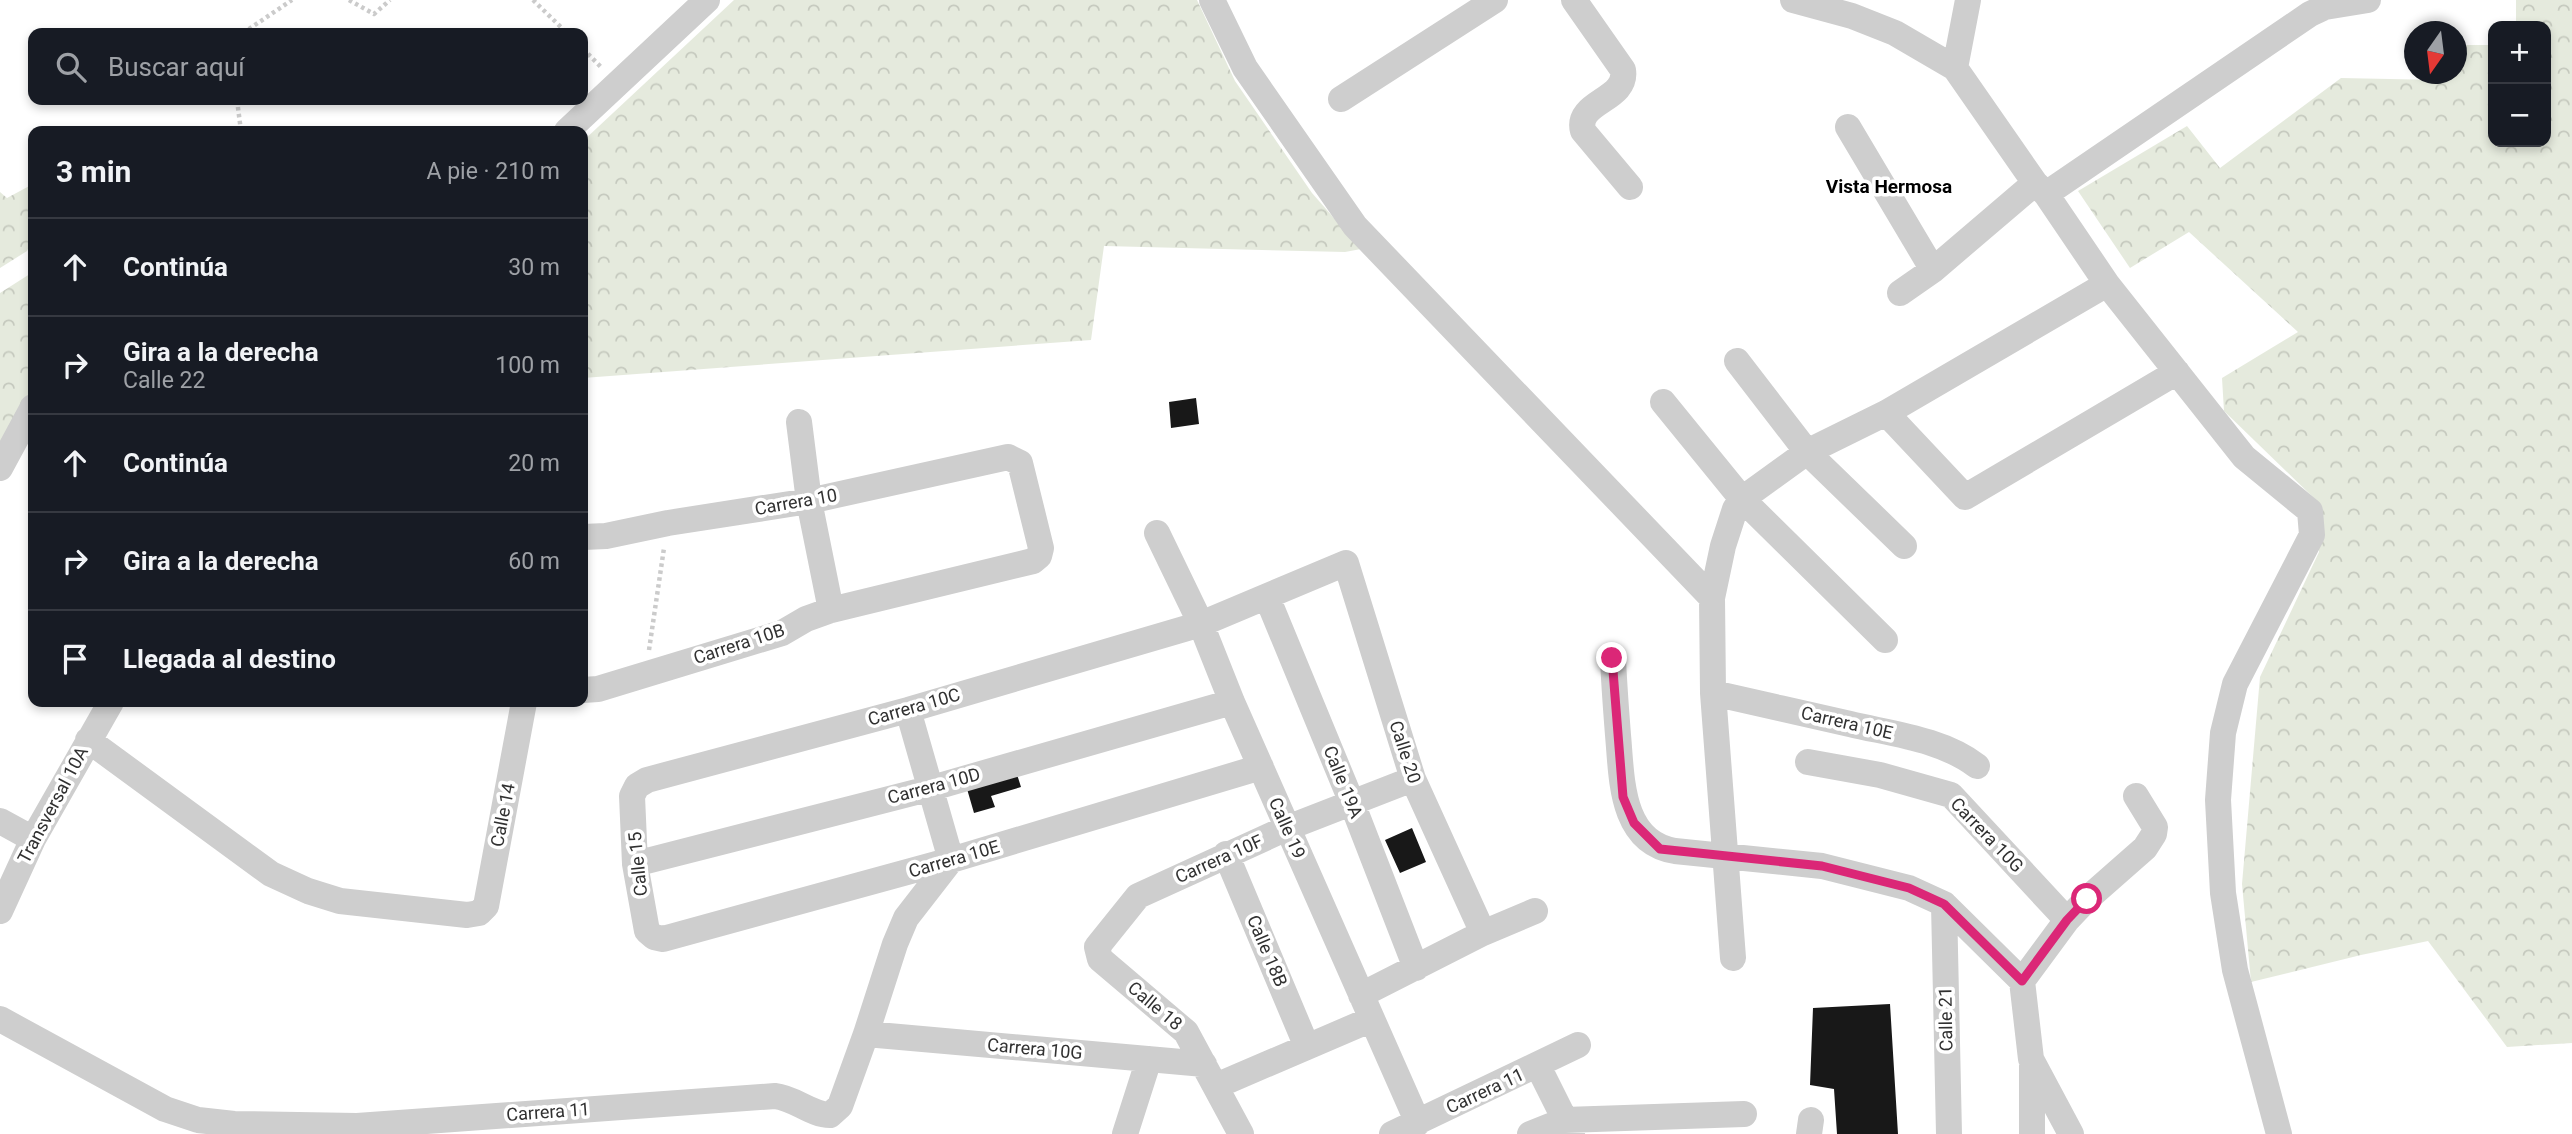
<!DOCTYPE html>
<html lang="es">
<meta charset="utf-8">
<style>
body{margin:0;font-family:Roboto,sans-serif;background:#20242c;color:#f1f3f6}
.controls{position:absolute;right:21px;top:21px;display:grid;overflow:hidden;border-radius:14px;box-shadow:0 4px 10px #0003}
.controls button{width:63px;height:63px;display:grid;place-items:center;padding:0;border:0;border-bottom:2px solid #363941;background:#171b24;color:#f1f3f6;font:35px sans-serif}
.compass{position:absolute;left:2404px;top:21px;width:63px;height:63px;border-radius:50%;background:#171b24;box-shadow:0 4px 10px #0003;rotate:194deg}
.stop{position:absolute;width:21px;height:21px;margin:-16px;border:5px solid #db2777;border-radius:50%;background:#fff}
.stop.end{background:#db2777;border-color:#fff;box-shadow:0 2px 7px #0008}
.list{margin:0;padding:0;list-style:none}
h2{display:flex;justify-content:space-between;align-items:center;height:91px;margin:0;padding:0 28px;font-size:30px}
h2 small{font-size:23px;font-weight:400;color:#9ea1a6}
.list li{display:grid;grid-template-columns:46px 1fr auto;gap:21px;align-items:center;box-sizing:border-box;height:98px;padding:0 28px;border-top:2px solid #363941}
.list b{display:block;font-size:26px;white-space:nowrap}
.list p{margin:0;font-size:23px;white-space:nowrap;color:#9ea1a6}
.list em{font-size:23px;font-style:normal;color:#9ea1a6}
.icon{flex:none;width:38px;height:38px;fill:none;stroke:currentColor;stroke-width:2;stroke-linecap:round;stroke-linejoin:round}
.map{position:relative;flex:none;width:2572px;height:1134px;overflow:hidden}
.search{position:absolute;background:#171b24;box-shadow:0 4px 10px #0003;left:28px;top:28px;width:560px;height:77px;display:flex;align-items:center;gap:18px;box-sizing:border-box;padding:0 24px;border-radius:14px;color:#9ea1a6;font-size:26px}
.panel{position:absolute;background:#171b24;box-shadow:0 4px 10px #0003;left:28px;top:126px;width:560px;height:581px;border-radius:14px}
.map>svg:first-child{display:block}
.forest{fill:url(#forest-crowns)}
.building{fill:#181818}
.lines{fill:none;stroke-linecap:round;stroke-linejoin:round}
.path{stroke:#cbcbcb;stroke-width:4.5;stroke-dasharray:3.5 3.5;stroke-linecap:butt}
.minor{stroke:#cecece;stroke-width:26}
.route{stroke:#db2777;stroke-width:9}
.labels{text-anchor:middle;stroke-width:7;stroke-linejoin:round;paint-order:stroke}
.street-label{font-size:18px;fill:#313131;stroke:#fff}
.neighbourhood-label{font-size:19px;font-weight:bold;fill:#000;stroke:#fff}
</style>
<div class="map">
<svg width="2572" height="1134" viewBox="0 0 2572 1134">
<defs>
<pattern id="forest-crowns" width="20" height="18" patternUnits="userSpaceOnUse" patternTransform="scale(1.75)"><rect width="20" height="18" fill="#e5eadd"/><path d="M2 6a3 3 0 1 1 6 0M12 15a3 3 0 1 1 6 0" fill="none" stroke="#c5c9be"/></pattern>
</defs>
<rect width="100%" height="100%" fill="#fff"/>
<!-- forest -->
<path class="forest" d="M734 0H1197L1235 81 1312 193 1361 249 1345 252 1104 246 1091 340 583 378V141Z
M2516 0H2572V1043L2507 1047 2428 941 2361 955 2251 982 2242 884 2260 677 2319 552 2317 501 2224 411 2222 378 2298 332 2189 232 2130 268 2078 191 2187 126 2220 168 2341 78 2438 80 2441 74H2456L2457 45H2493V142H2546V26H2516Z
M33 184V238L27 251 0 268V192L7 198Z
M33 272V428L0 462V293Z"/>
<!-- building -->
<path class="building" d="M1196 398 1199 424 1171 428 1169 402Z
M1015 768 1021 787 991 796 995 807 974 813 965 782Z
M1412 828 1426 862 1400 873 1385 840Z
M1890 1004 1898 1134H1837L1834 1089 1810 1085 1813 1008Z"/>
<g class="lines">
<!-- path -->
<path class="path" d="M349 0 374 14 390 0
M533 0 567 33
M243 33 292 0
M583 49 602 68
M237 100 241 131
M649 650 664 548"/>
<!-- minor -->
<path class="minor" d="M1212 0 1245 68 1355 226 1712 598
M1574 0 1623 70C1628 101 1575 101 1583 131L1630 187
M1793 0 1852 16 1895 33 1955 68
M1968 0 1955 68 2035 183 2046 194 2107 284 2244 457 2310 511 2312 535 2235 684 2223 733 2218 800 2223 893 2235 970 2279 1134
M1341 99 1495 0
M1848 127 1933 270
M567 131 707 0
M2046 194 2310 14 2325 7 2368 0
M1900 293 1933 270 2035 183
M1737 361 1807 452 1904 546
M1663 402 1742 499 1885 640
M1886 413 1965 497 2177 372
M0 468 33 407
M1157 533 1201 624 1232 702 1418 1123
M583 537 606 536 668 523 809 501 1008 457 1020 463 1041 548 1039 556 1033 561 831 610
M1267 597 1352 803 1416 968
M1613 658C1614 684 1616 709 1618 735 1622 778 1620 842 1675 851L1822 866 1909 888 1944 904 2022 981 2031 1059 2071 1134
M583 690 598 689 782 633 806 619 831 610 809 501 799 422
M1713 693C1759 703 1804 714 1850 724 1892 734 1942 739 1977 766
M88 740 271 874 308 891 340 901 467 915 479 913 486 906 524 702
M1808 762 1880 775 1951 795 2067 920
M1261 767 951 860 663 939 654 937 647 931 635 864 632 796 637 786 647 780 908 710 1201 624 1346 563 1413 779 1483 933
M0 821 33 839
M1226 854 1307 1047
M635 864 932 788 1232 702
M1944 904 1949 1134
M0 911 33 839 111 702
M1733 958 1713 693 1712 598 1723 546 1735 509 1742 499 1807 452 1886 413 2107 284
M2022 981 2067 920 2087 899 2145 848 2154 834 2155 827 2136 796
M1361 995 1483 933 1535 911
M0 1019 165 1109 198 1120 234 1124 357 1126 775 1096C795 1098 811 1115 830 1115L840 1106 866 1034 895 944 906 918 951 860 908 710
M866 1034 1204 1064
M1538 1066 1572 1134
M2032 1066V1134
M1216 1086 1372 1019
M1125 1134 1149 1059
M1241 1134 1186 1032 1100 959 1097 947 1138 896 1287 828 1413 779
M1392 1134 1578 1045
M1530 1134 1565 1120 1744 1114
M1809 1134 1811 1120"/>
</g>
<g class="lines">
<!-- route -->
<path class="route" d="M1612 658 1623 797 1634 823 1660 849 1822 866 1909 888 1944 904 2022 981 2067 920 2087 899"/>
</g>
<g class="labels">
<!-- street labels -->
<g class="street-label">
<text transform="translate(796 502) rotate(-10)" y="6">Carrera 10</text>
<text transform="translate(739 644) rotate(-18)" y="6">Carrera 10B</text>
<text transform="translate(914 707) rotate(-16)" y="6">Carrera 10C</text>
<text transform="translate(1847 723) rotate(13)" y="6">Carrera 10E</text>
<text transform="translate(1405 752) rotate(72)" y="6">Calle 20</text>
<text transform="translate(1343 782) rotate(68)" y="6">Calle 19A</text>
<text transform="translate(934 786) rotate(-15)" y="6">Carrera 10D</text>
<text transform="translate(53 805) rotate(-62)" y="6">Transversal 10A</text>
<text transform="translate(503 815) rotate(-79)" y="6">Calle 14</text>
<text transform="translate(1287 828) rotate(66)" y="6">Calle 19</text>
<text transform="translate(1987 835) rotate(46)" y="6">Carrera 10G</text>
<text transform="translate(954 859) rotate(-16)" y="6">Carrera 10E</text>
<text transform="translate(1219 859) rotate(-24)" y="6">Carrera 10F</text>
<text transform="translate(638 864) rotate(-96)" y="6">Calle 15</text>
<text transform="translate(1267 951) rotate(67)" y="6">Calle 18B</text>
<text transform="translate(1155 1006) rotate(40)" y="6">Calle 18</text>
<text transform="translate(1946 1019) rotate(-91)" y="6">Calle 21</text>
<text transform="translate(1035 1049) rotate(5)" y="6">Carrera 10G</text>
<text transform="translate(1485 1091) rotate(-25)" y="6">Carrera 11</text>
<text transform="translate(548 1112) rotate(-4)" y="6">Carrera 11</text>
</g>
<!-- neighbourhood labels -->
<g class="neighbourhood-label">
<text x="1889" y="193">Vista Hermosa</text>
</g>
</g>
</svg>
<div class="controls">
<button>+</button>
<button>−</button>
</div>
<svg class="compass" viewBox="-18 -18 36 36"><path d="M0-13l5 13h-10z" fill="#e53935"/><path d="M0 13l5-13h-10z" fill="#9ea1a6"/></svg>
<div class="stop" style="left:2087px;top:899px"></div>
<div class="stop end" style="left:1612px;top:658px"></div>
<div class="search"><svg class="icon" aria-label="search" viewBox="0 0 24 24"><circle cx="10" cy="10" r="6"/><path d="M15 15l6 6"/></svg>Buscar aquí</div>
<section class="panel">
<h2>3 min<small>A pie · 210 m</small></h2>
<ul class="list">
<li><svg class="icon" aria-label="ahead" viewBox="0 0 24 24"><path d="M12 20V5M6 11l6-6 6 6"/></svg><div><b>Continúa</b></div><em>30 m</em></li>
<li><svg class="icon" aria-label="right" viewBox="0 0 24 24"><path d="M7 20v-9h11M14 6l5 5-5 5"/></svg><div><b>Gira a la derecha</b><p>Calle 22</p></div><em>100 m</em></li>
<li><svg class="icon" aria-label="ahead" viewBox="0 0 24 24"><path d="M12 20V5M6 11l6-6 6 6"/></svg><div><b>Continúa</b></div><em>20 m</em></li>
<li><svg class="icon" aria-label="right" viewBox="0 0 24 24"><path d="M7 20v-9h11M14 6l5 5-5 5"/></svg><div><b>Gira a la derecha</b></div><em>60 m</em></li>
<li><svg class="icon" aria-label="arrive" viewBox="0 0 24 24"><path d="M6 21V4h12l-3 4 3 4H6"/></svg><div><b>Llegada al destino</b></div></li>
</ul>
</section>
</div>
